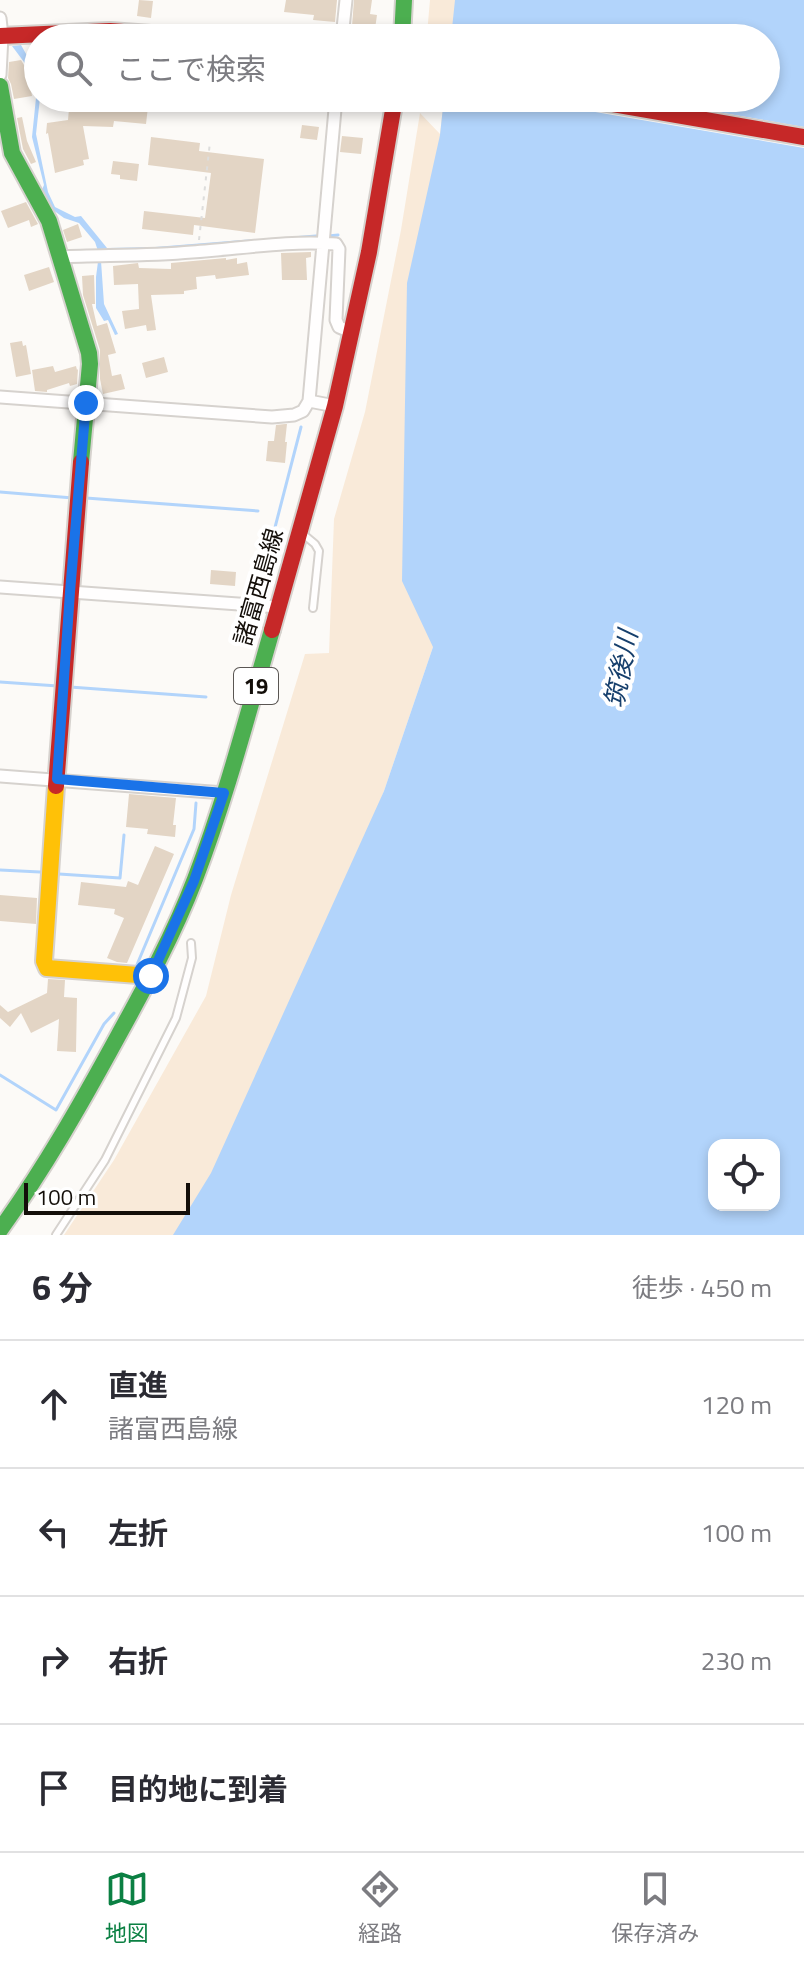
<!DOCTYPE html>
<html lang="ja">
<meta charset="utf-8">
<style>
body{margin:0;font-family:"Titillium Web","Noto Sans JP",sans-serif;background:#f2f2f3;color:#2b2b33}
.controls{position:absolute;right:24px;bottom:24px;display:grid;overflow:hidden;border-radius:16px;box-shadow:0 4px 12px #0003}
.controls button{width:72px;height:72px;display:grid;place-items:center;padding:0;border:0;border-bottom:2px solid #e1e1e2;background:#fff;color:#2b2b33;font:40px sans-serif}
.scale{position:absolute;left:24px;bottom:20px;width:166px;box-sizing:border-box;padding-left:8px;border:4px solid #130e09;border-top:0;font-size:22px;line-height:28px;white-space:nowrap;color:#130e09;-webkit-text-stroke:6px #fff;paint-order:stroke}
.stop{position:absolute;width:24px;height:24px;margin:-18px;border:6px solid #1a73e8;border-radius:50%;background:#fff}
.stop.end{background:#1a73e8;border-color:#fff;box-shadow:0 2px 8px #0008}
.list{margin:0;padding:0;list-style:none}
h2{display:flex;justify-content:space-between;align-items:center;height:104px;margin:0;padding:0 32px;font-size:34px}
h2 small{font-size:26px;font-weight:400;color:#7c7c81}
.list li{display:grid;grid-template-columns:52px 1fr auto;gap:24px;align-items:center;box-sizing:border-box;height:128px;padding:0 32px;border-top:2px solid #e1e1e2}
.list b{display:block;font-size:30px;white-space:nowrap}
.list p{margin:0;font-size:26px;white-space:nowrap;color:#7c7c81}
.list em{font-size:26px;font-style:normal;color:#7c7c81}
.icon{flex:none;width:44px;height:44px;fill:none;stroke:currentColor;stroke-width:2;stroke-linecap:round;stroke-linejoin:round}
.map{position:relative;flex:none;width:804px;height:1235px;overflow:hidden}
.search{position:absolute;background:#fff;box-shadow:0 4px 12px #0003;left:24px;right:24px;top:24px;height:88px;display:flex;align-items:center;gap:20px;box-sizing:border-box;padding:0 28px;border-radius:44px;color:#7c7c81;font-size:30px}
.sheet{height:616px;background:#fff}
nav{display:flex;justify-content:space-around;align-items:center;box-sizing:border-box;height:112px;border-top:2px solid #e1e1e2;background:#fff;font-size:22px;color:#7c7c81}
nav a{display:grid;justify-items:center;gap:4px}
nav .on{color:#0b8043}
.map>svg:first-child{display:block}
.green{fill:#f9ead9}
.water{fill:#b2d4fb;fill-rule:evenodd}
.pier{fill:#fcfaf7}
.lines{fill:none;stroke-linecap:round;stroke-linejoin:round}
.stream{stroke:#b2d4fb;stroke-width:3}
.building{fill:#e3d5c5}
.lane-casing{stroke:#d6d2ce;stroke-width:10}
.street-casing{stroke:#d6d2ce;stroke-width:15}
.fast-casing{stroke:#d6d2ce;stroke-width:20}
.slow-casing{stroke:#d6d2ce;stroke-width:20}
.jam-casing{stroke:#d6d2ce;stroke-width:20}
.path{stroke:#dddddc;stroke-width:2;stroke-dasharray:4 6;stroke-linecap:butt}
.lane{stroke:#fffefe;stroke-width:6}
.street{stroke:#fffefe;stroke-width:11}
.fast{stroke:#4caf50;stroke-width:16}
.slow{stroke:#ffc107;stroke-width:16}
.jam{stroke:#c62828;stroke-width:16}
.route{stroke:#1a73e8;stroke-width:10}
.labels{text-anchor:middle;stroke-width:8;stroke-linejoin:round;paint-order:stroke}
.shield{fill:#fff;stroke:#5a5653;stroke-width:2}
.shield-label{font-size:22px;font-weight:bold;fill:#130e09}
.street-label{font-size:24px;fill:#130e09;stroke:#fff}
.water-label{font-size:26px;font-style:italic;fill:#163f6c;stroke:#fff}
</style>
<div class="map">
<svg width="804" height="1235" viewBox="0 0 804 1235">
<rect width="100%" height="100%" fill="#fcfaf7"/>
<!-- green -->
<path class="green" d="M430 0H477L464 38H438L427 34Z
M444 98 433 647 384 791 209 1235H64L114 1160 206 996 231 895 305 654 329 653 334 519 365 412 401 230 420 113 440 134Z"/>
<!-- water -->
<path class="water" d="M455 0H804V1235H173L211 1173 384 791 433 647 402 581 407 283 440 135 444 98H766V38H451ZM714 1145H774V1205H714Z
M21 45 38 75V98H40L36 134 48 192 55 207 75 217 81 216 107 248 155 247 254 239 256 241 101 261 104 304 118 334 115 335 108 320 104 321 96 308V277L99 254 95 242 79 223 64 218 53 210 41 192 44 185 32 137 37 88 36 78 12 46Z"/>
<!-- pier -->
<path class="pier" d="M514 98H636L804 127V148Z"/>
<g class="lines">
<!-- stream -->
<path class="stream" d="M328 236 338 235
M292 238 316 236
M0 492 73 498
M86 498 258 511
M258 593 301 427
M0 682 58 686
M70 687 206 697
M0 870 40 872
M59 874 120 878 124 835
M136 967 194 829 196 803
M0 1075 56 1110 104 1024 114 1013"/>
</g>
<!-- building -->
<path class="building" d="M139 0 153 1 151 18 137 16Z
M286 0H337L335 22 313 20 314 15 284 12Z
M354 0H372L370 14 377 15 375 29 352 26Z
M21 60 24 65 26 79 29 78 32 96 14 99 11 84 8 78 9 62Z
M70 98H149L146 124 114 121 113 127 83 126 89 159 83 160 84 165 55 173 48 133 46 134 47 123 68 120Z
M22 117 27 141 36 162 31 164 23 149 17 118Z
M302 125 319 127 317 140 300 138Z
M342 136 363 138 361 154 340 152Z
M151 137 200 143 199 151 264 159 255 233 194 225 193 235 142 229 144 211 205 218 211 173 148 165Z
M113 161 139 164 137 181 120 179V175L111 174Z
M26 202 38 224 31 227 29 220 8 228 1 211Z
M78 224 82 237 67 242 63 230Z
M311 252V257L306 258 307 280H282L281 253Z
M226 258V260L237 258V264L247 262 249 275 216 279 215 275 196 277 197 289 184 291V294L151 295 156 330 147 331 146 325 125 329 122 311 139 309 138 284 114 285 113 266 138 263 139 268 171 269V263Z
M49 267 54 282 29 291 24 275Z
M94 275 95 304H92L97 326 107 323 116 353 108 355 112 376 121 374 125 389 103 394 100 379V350L83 295 82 276Z
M22 341 23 346 26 345 31 374 16 377 10 343Z
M164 357 168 372 146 378 142 363Z
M53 366 55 372 76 366 77 370 78 369 77 384 70 386 69 383 47 390V392L35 391 32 370Z
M285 424H287L285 442H287L285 463 266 461 268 441H274L276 425Z
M211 570 236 572 235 586 210 584Z
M129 794 176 798 173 825H176L175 837 147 834 148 829 126 827Z
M155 846 174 854 127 963 117 962 107 958 124 918 114 914 115 909 78 905 81 882 126 887 128 881 138 885Z
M0 895 37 898 36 924 0 921Z
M48 979 65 980 64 997 77 998 76 1052 57 1051 59 1019 31 1033 21 1013 10 1027 0 1018V1005L8 1012 47 993Z"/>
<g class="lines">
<defs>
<path id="lane" d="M303 534 315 544 319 551 313 608
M56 1235 105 1160 176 1018 192 958 191 943"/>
<path id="street" d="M0 18 2 36 0 75
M342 38 346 0
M60 257C104 255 148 256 192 252 239 249 288 240 336 244L339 249 336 320 339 327 351 332
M0 397 272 417 294 415 303 411 309 401 336 98
M309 401 335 406
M0 587 279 607
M0 776 224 793"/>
<path id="fast" d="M402 38 404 0
M0 86 12 153 49 221 89 353 90 364 81 462
M0 1230C44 1169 81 1104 117 1038 145 987 174 934 195 879 226 798 248 713 272 630"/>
<path id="slow" d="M56 786 44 961 47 968 151 976"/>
<path id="jam" d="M0 36 110 31 205 38
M578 98 804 137
M272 630 335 406 369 252 395 98
M56 786 81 462"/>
</defs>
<!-- lane casing -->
<use href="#lane" class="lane-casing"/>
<!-- street casing -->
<use href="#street" class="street-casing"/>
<!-- fast casing -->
<use href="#fast" class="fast-casing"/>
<!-- slow casing -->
<use href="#slow" class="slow-casing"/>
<!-- jam casing -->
<use href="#jam" class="jam-casing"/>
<!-- path -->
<path class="path" d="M199 240 210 142"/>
<!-- lane -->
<use href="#lane" class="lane"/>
<!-- street -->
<use href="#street" class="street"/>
<!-- fast -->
<use href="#fast" class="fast"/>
<!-- slow -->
<use href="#slow" class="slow"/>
<!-- jam -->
<use href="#jam" class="jam"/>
</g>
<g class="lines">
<!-- route -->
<path class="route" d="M86 403 70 592 57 779 224 793 194 881 151 976"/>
</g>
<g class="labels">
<!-- shield labels -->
<rect class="shield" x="234" y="668" width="44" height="36" rx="6"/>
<g class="shield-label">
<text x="256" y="694">19</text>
</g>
<!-- street labels -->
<g class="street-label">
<text transform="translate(259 587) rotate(-74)" y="8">諸富西島線</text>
</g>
<!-- water labels -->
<g class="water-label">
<text transform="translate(621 669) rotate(-79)" y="9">筑後川</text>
</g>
</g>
</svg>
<div class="controls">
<button><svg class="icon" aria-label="locate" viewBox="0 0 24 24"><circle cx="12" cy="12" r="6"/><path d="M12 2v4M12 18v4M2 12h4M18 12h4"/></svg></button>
</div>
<div class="scale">100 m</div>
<div class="stop" style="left:151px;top:976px"></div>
<div class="stop end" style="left:86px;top:403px"></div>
<div class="search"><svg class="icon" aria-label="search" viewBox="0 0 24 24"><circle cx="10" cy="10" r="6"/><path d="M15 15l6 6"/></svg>ここで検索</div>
</div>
<section class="sheet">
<h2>6 分<small>徒歩 · 450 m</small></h2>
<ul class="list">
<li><svg class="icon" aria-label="ahead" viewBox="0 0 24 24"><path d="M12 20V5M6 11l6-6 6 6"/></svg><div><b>直進</b><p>諸富西島線</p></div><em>120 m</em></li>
<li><svg class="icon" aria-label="left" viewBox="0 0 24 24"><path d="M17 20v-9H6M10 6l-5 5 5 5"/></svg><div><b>左折</b></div><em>100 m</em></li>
<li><svg class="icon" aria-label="right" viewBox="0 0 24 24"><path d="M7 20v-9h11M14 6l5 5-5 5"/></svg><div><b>右折</b></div><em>230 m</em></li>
<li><svg class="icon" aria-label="arrive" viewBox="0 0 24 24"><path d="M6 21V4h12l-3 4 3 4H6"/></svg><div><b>目的地に到着</b></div></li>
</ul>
</section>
<nav>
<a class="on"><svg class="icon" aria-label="map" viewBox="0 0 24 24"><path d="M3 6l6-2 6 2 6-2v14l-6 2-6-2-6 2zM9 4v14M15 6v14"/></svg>地図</a>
<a><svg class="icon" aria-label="directions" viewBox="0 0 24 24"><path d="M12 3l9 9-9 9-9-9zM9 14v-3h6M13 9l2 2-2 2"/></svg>経路</a>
<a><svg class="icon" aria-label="saved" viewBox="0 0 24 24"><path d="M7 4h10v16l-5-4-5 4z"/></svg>保存済み</a>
</nav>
